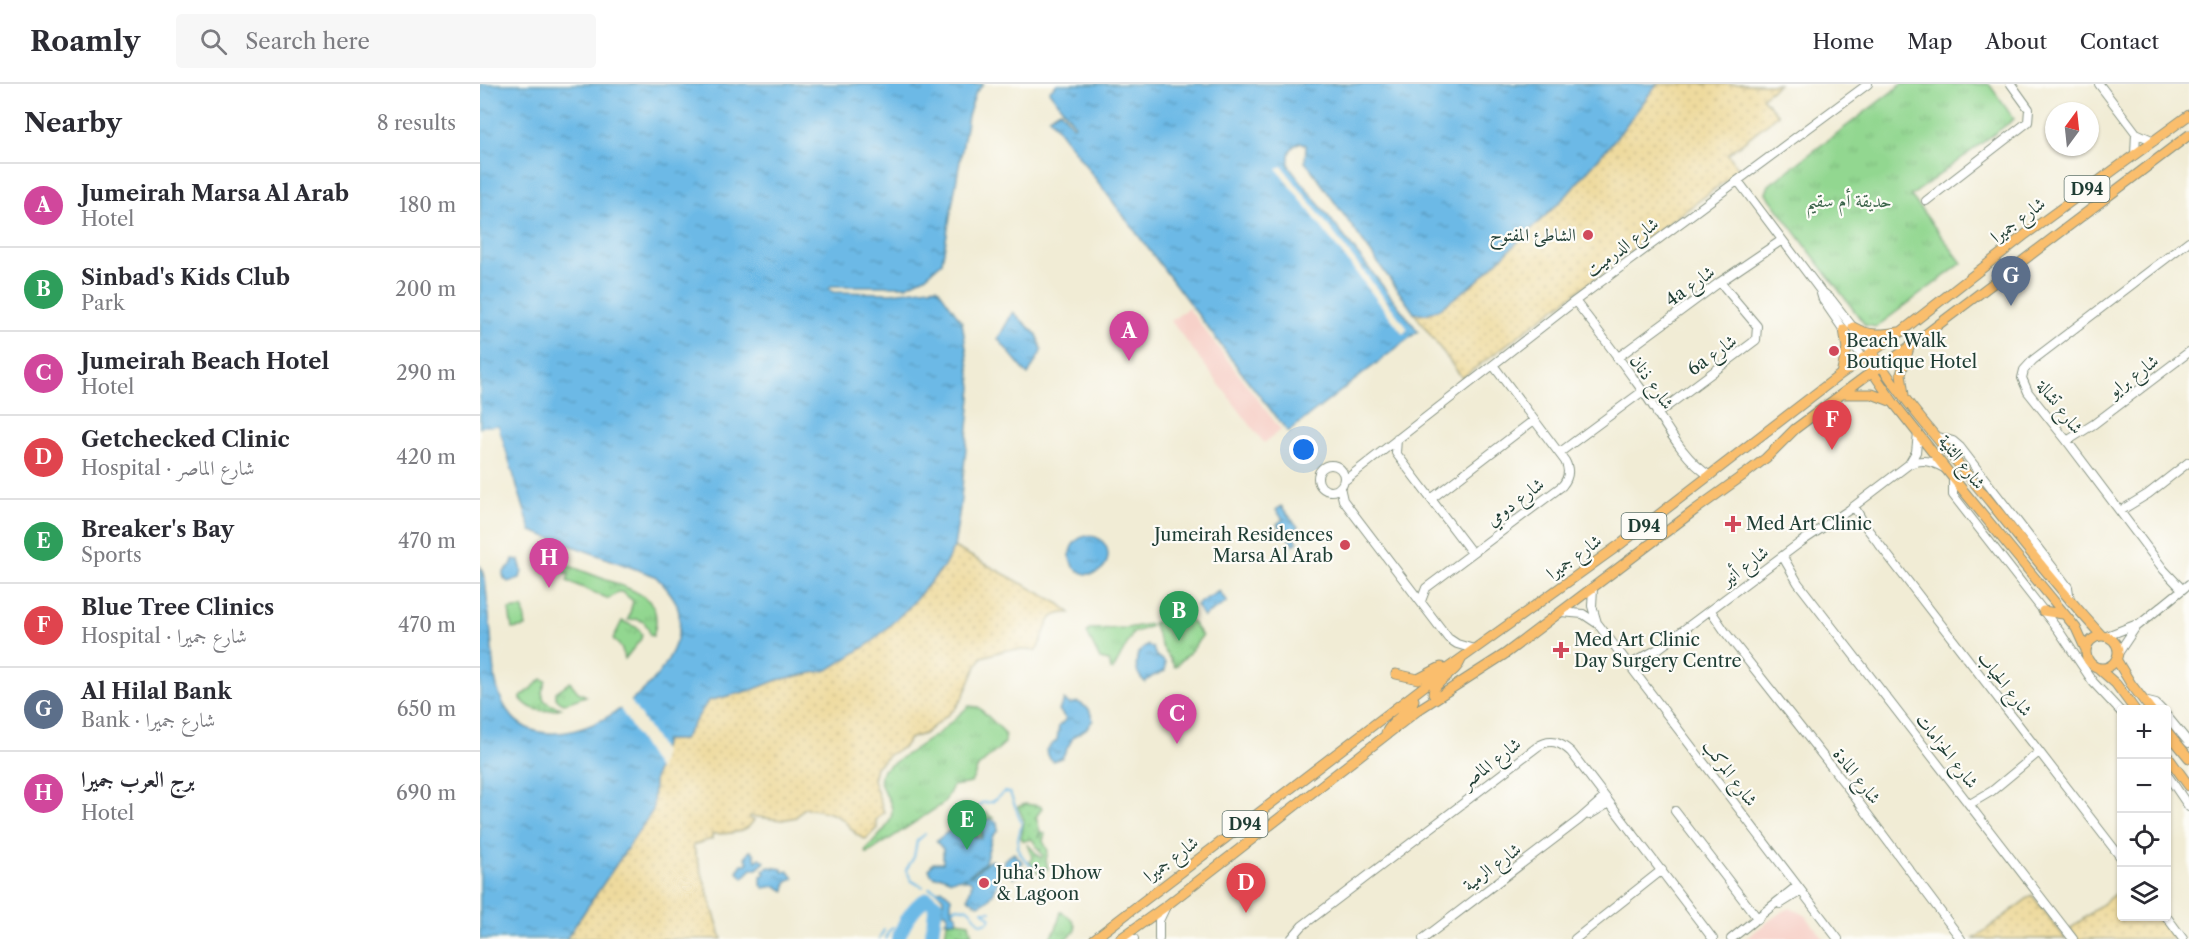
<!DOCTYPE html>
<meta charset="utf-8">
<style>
body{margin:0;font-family:"Libre Caslon Text",Amiri,serif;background:#f7f7f7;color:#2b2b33}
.controls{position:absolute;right:18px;bottom:18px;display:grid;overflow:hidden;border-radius:6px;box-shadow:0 2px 4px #0004}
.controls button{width:54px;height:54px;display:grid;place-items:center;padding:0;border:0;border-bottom:2px solid #e1e1e2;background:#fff;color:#2b2b33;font:30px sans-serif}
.compass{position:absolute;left:1565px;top:18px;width:54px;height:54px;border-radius:50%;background:#fff;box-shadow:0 2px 4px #0004;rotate:15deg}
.you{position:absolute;left:824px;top:366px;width:21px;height:21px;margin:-15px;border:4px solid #fff;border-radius:50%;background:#1a73e8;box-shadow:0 0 0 9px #1a73e833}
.badge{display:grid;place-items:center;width:39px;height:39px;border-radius:50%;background:#b45309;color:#fff;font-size:20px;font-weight:700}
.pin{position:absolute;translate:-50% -50px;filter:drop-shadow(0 2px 3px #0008)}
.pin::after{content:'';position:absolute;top:32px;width:21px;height:18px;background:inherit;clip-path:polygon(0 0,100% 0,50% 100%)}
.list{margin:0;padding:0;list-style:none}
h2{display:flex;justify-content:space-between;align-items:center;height:78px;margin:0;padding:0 24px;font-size:26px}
h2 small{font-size:20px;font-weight:400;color:#7c7c81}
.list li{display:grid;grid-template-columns:39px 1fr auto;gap:18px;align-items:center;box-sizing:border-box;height:84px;padding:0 24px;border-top:2px solid #e1e1e2}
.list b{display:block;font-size:22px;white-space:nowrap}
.list p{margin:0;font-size:20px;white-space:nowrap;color:#7c7c81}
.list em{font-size:20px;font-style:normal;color:#7c7c81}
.icon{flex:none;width:33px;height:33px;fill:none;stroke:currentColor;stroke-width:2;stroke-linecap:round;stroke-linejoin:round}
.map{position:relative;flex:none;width:1709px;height:855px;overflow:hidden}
header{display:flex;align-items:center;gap:36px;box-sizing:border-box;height:84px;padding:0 30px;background:#fff;border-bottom:2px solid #e1e1e2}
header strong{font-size:28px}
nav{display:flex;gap:33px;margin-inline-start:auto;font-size:21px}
.search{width:420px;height:54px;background:#f7f7f7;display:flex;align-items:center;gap:15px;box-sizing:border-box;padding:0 21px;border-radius:6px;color:#7c7c81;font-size:22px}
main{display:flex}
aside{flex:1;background:#fff}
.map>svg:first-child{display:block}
.built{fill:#f7d1c9}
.grass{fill:url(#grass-tufts);stroke:#588a62;stroke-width:1.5}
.sand{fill:url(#sand-dots);stroke:#868c69;stroke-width:1.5}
.garden{fill:url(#garden-dots);stroke:#588a62;stroke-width:1.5}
.water{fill:url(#water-ripples);stroke:#467b8d;stroke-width:1.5}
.pier{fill:#f1ecd5}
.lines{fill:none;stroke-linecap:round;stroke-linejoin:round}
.stream{stroke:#6cb9e6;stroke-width:2}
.river{stroke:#6cb9e6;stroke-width:14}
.minor-casing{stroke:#889484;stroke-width:10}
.major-casing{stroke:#889484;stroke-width:11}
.minor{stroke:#fff;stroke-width:8}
.major{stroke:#fabe6d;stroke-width:9}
.poi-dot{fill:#d1495b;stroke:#fdfcf7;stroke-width:2}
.labels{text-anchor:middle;stroke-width:4.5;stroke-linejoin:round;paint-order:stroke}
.shield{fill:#fdfcf7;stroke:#62766e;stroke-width:1.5}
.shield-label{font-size:16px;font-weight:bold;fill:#1f3d34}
.park-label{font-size:18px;fill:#3c644b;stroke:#fdfcf7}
.street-label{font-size:18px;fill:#1f3d34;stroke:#fdfcf7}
.poi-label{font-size:18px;fill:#1f3d34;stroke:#fdfcf7;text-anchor:start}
</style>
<header>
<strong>Roamly</strong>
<div class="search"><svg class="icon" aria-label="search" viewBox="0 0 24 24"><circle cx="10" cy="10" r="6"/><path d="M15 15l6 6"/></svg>Search here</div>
<nav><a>Home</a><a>Map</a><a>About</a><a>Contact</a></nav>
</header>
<main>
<aside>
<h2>Nearby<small>8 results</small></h2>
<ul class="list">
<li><span class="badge" style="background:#d1479c">A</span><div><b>Jumeirah Marsa Al Arab</b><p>Hotel</p></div><em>180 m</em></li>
<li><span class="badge" style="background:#2e9e5b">B</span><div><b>Sinbad's Kids Club</b><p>Park</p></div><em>200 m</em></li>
<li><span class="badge" style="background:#d1479c">C</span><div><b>Jumeirah Beach Hotel</b><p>Hotel</p></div><em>290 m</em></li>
<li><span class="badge" style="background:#e0444e">D</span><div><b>Getchecked Clinic</b><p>Hospital · شارع الماصر</p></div><em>420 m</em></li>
<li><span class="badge" style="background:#2e9e5b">E</span><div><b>Breaker's Bay</b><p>Sports</p></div><em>470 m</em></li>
<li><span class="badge" style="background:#e0444e">F</span><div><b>Blue Tree Clinics</b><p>Hospital · شارع جميرا</p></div><em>470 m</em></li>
<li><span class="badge" style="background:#5c6f8a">G</span><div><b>Al Hilal Bank</b><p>Bank · شارع جميرا</p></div><em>650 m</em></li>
<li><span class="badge" style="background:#d1479c">H</span><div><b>برج العرب جميرا</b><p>Hotel</p></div><em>690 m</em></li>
</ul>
</aside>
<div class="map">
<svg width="1709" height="855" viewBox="0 0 1709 855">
<defs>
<pattern id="grass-tufts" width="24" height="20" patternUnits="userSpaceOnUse" patternTransform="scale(1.5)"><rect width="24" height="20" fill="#92d790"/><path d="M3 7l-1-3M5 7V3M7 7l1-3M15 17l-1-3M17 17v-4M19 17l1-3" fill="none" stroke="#7db97d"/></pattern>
<pattern id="sand-dots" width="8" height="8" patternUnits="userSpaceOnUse" patternTransform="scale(1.5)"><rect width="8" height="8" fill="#eeda9e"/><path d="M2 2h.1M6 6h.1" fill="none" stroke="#ccbc89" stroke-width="1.8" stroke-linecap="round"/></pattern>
<pattern id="garden-dots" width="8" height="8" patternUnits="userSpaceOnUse" patternTransform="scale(1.5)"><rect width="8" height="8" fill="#92d790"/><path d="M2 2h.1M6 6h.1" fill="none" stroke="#7db97d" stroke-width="1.8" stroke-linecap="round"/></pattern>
<pattern id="water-ripples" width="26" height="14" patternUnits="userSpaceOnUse" patternTransform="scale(1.5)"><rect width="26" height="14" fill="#6cb9e6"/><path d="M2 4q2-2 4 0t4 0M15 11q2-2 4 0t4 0" fill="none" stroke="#5898bb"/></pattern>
</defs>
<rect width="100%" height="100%" fill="#fdfcf7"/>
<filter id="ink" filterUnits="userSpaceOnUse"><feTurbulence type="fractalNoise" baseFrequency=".0167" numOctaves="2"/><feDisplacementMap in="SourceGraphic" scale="12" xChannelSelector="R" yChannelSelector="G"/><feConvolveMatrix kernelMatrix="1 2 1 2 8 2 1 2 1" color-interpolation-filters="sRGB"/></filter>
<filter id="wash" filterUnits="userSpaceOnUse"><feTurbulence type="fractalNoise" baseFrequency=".008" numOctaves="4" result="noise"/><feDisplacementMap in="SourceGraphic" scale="24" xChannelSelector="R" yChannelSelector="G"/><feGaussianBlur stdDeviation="1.35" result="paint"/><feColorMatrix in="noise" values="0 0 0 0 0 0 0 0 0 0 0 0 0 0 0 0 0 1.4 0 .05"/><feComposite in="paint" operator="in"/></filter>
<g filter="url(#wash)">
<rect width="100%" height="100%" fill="#f1ecd5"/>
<!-- built -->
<path class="built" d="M708 224 801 346 784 359 691 237Z
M1311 824 1325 831 1344 855H1265L1301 828Z"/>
<!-- grass -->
<path class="grass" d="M1422 0H1509L1534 35 1431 112 1482 179 1396 243 1385 241 1286 109 1289 101Z
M84 480C100 486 116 492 132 498 160 509 185 516 173 552L170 551C167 538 161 533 148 536L153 517 142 508H138L129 515 87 497 89 490 81 487Z
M43 524 46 543 32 545 29 526Z
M703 526 722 552 709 569 695 583 681 561 673 539Z
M142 537 158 544 162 550 161 555 145 575 141 563 133 555Z
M670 540 671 542 653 549 633 586H631L629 577 620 575 607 549 609 545 647 544Z
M62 595 66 597 62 608 64 616 71 621 81 624C64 629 51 628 40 614Z
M90 598 98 608 106 612 86 619 80 618 76 614V608Z
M489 622 498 623 522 646 525 651V659L498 683 491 699 473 702 464 719 387 770 385 767C394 756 412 742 412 727 412 710 394 706 403 686L460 648Z
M581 828C589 832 597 838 595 847L586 855H569L576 845Z"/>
<!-- sand -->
<path class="sand" d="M1177 0H1299L1282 13 1298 31 1248 70 1260 86 982 294 934 229 946 230 961 224 998 196 1086 112 1140 49Z
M474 463 580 520 590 529C561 528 569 549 556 566H526L502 573 497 581 483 613 475 625 444 650 429 655 424 663 410 670 396 683 393 696 404 728 396 736 397 744 386 755C375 753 371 743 363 736 353 728 337 726 324 724L316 733 302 736 270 732V735L274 736C266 751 246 749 232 750V755L213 761 242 855H86L173 726 174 695 185 656H203L227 617 272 606 297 596 347 586 392 558 429 523 464 483Z
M1641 805 1642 832 1678 833 1695 855H1598L1590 845Z
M1552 811 1586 855H1494Z"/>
<!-- garden -->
<path class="garden" d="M545 720 560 722 562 724 556 733 560 747 558 754 561 748 565 749 563 757 568 767 566 776 568 785H564L559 790 550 778 552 773 547 760 561 774 563 772 552 755 544 757 541 754 544 737 538 723Z
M506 729 513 734C502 735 499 742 502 753L483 746 487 744 483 738 485 737 490 743V745L493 746 494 737Z
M477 837 489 839 492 852 478 850 475 855H465L467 838Z"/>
<!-- water -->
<path class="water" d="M0 0H504L496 8 488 32 462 178 445 193 426 202H351L349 205 353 208 411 209 457 203 482 238 492 303 480 424 474 463 464 482 429 523 392 558 348 586 297 596 272 606 228 617 203 656H185L174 695 173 726 86 855H0V481L5 495C7 514 9 532 11 550 13 575 12 603 27 626 73 696 221 592 197 521 193 510 183 500 175 492L51 447 18 342 0 344Z
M577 0H1177L1140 49 1086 112 998 196 961 224 946 230 934 229 831 85 825 78 826 61 821 58C809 63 808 69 809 82L938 247 808 348 765 293 569 33 580 26 593 42 595 41 569 7Z
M533 228 557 251 562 266 548 291 518 255Z
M801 422 818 443 811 449 818 458 814 461 797 440 803 435 796 426Z
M590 471a19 19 0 1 1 38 0a19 19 0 1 1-38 0Z
M33 475 39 476 42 487 40 494 28 498 24 494 23 490 26 485 31 482Z
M739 507 747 518 723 533 716 521Z
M667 561 673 564 676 572 683 576 685 579V587L673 592 665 598C655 589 655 581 658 569Z
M584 616 590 620 598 618 609 625 613 636 606 645 594 652 582 674 573 677 567 671 566 666 577 656 579 642 586 635 579 626Z
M509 735 517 738 518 746 512 753 505 778 488 792C498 790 503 778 512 776 526 789 515 817 498 821L488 814 492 799 489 796H483L486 793 471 796 462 792 455 793 451 790 449 785 453 779H463V765L456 757 478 740 484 748 501 755 503 751 501 741 504 737Z
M270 767 274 769 276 777 280 774 285 778 277 785H272L263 794 257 787 262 780H266L268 778 265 773Z
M534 769 543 779 539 782 534 781 540 790 534 794 523 782 524 776Z
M289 783 302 785V788L308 787 314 794 306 799 305 807 296 802 284 804 281 801V792L285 790 283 786Z
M462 805 471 813V824L473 823 474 826 472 827 477 831 476 837H465L468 832 466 828H463V814L457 807Z"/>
<!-- pier -->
<path class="pier" d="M802 82 928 245 923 250 797 85Z
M18 342 45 432 51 447H48L42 433 16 345 0 347 2 343Z
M149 614 184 668 179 687 139 623Z"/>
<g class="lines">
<!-- stream -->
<path class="stream" d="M474 729 483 726 495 729 501 719 512 718 524 708 530 709 542 740C534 766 536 765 553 785
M443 803 432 797 426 786 434 773 437 757 445 750
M449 804 460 808
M473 825 477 823 489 825 501 840 508 838 511 834 503 827H511
M399 855 404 846
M406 855 408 848 413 843"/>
<!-- river -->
<path class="river" d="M418 855C423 842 434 819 448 815L456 821 451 855"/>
</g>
</g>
<g filter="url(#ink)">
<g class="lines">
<defs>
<path id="minor" d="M1619 0 1656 49 1674 57
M1655 70 1656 49
M1258 97 1340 206 1351 215 1392 268
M1446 117 1548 38 1549 25 1531 0
M1340 206 1343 216 1383 274
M1095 217C1118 246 1140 276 1162 306 1182 333 1200 373 1230 392
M1137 274 1240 198 1302 156
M1177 330 1276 256 1277 242 1240 198
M1455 352 1473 357 1480 363 1588 503 1590 517
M917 355 916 369 992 469
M1587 357 1614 340 1709 268
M1079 369 1163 307
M1429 380 1436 368 1438 349
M838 394a13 13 0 1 1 26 0a13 13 0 1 1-26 0Z
M1473 394V411L1579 547 1613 598 1642 629
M864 397 1095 217 1388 0
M860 403 863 416 968 554 977 560 994 565
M951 415 1054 336
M1374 422 1386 443 1642 775
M1640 427 1668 410 1709 378
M1303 473 1318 499 1593 855
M1113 504 1112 522 1117 539
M1702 505 1684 486 1587 357 1548 308 1542 294 1544 286 1553 276 1709 157
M941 517 946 504 1082 402C1089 394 1090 386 1085 377L1013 281
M1231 527 1246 549 1365 700 1481 855
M1081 528 1103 530 1118 540 1358 855
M1627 552 1655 541
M1639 568 1655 544 1709 500
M1149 581 1178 565 1321 458 1369 426 1428 381C1442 374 1451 377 1464 384
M1664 617 1676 620 1682 626
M1686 631 1709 659
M1686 689 1709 723
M1490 720 1512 707 1559 668
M1195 727 1278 835
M1109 731 1129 719
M1300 820 1321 807
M1686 832 1703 855
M641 854 654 855
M679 855V837L686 822
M811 855 822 842 1057 663C1070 654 1080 658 1091 668L1233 855
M943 855 1099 736 1125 713
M1095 855 1182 786
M1251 855 1317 802"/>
<path id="major" d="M1373 243C1389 252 1401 251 1419 248
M1392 268C1427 322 1470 369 1511 419 1547 464 1582 509 1622 552
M1383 274 1413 318 1473 394 1596 544 1605 564
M1361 290 1367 265 1364 245
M1363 310H1392L1413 318
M1424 311 1421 290 1429 264
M1563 527 1583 530
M1606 568a16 16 0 1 1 32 0a16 16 0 1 1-32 0Z
M1636 575 1651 600 1671 626
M1618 584 1636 600 1655 626
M916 590 938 595 961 583
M956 614 953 609C955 596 976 590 981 576
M1686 646 1709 674
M906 649C913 634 931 627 934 616L932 612
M1686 670 1709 702
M614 855 968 584 1142 459 1361 290 1422 247 1546 150 1709 31
M640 855 686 822 941 624 1025 570 1215 426 1265 390 1286 374 1315 345 1386 292 1409 278 1709 51"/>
</defs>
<!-- minor casing -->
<use href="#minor" class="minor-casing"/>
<!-- major casing -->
<use href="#major" class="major-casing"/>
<!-- minor -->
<use href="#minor" class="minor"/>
<!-- major -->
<use href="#major" class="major"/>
</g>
</g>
<!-- markers -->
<g class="poi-dot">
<circle cx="1108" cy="151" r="6"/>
<circle cx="1354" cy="267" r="6"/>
<path d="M1250 431h6v6h6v6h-6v6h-6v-6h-6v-6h6z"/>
<circle cx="865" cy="461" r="6"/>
<path d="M1078 557h6v6h6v6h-6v6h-6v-6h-6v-6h6z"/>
<circle cx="504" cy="799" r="6"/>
</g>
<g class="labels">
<!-- shield labels -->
<g class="shield">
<rect x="1584.5" y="92" width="45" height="26" rx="4.5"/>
<rect x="1141.5" y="429" width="45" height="26" rx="4.5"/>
<rect x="742.5" y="727" width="45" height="26" rx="4.5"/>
</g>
<g class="shield-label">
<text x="1607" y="111">D94</text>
<text x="1164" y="448">D94</text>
<text x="765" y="746">D94</text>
</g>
<!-- park labels -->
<g class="park-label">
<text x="1369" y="123">حديقة أم سقيم</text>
</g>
<!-- street labels -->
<g class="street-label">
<text transform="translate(1538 136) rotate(-37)" y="6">شارع جميرا</text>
<text transform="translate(1142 163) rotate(-37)" y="6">شارع الدرميت</text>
<text transform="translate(1210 202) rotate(-36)" y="6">4a شارع</text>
<text transform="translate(1232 271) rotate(-36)" y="6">6a شارع</text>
<text transform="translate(1653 292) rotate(-37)" y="6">شارع برايو</text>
<text transform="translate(1172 298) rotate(55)" y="6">شارع ذنان</text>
<text transform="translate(1580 323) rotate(52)" y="6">شارع تشالة</text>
<text transform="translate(1482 378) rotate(52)" y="6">شارع الثنية</text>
<text transform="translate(1035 418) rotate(-37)" y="6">شارع دومي</text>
<text transform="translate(1094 473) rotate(-36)" y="6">شارع جميرا</text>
<text transform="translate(1265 482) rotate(-37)" y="6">شارع أنير</text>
<text transform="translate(1525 600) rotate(52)" y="6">شارع الحياب</text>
<text transform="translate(1467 667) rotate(52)" y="6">شارع الحزامات</text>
<text transform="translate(1011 679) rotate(-38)" y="6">شارع الماصر</text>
<text transform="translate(1250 689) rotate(53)" y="6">شارع المركب</text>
<text transform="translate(1377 692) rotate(52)" y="6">شارع المادة</text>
<text transform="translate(691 775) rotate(-37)" y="6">شارع جميرا</text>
<text transform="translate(1012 783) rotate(-37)" y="6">شارع الرمية</text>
</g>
<!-- poi labels -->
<g class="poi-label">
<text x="1096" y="157" text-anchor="end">الشاطئ المفتوح</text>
<text x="1366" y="263">Beach Walk<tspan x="1366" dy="21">Boutique Hotel</tspan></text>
<text x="1266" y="446">Med Art Clinic</text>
<text x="853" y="457" text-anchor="end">Jumeirah Residences<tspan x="853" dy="21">Marsa Al Arab</tspan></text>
<text x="1094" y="562">Med Art Clinic<tspan x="1094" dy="21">Day Surgery Centre</tspan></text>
<text x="516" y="795">Juha’s Dhow<tspan x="516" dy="21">&amp; Lagoon</tspan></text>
</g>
</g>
</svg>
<div class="controls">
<button>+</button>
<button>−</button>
<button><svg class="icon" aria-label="locate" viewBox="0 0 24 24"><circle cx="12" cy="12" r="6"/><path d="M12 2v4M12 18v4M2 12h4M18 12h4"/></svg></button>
<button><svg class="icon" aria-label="layers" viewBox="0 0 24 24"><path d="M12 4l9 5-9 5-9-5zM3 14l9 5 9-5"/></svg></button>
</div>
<svg class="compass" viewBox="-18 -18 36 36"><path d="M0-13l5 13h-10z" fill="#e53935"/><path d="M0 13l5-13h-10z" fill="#7c7c81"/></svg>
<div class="you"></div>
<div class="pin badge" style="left:649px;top:277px;background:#d1479c">A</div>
<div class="pin badge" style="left:699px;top:557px;background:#2e9e5b">B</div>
<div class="pin badge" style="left:697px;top:660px;background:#d1479c">C</div>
<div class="pin badge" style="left:766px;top:829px;background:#e0444e">D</div>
<div class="pin badge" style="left:487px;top:766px;background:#2e9e5b">E</div>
<div class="pin badge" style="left:1352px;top:366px;background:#e0444e">F</div>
<div class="pin badge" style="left:1531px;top:222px;background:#5c6f8a">G</div>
<div class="pin badge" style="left:69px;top:504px;background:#d1479c">H</div>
</div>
</main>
